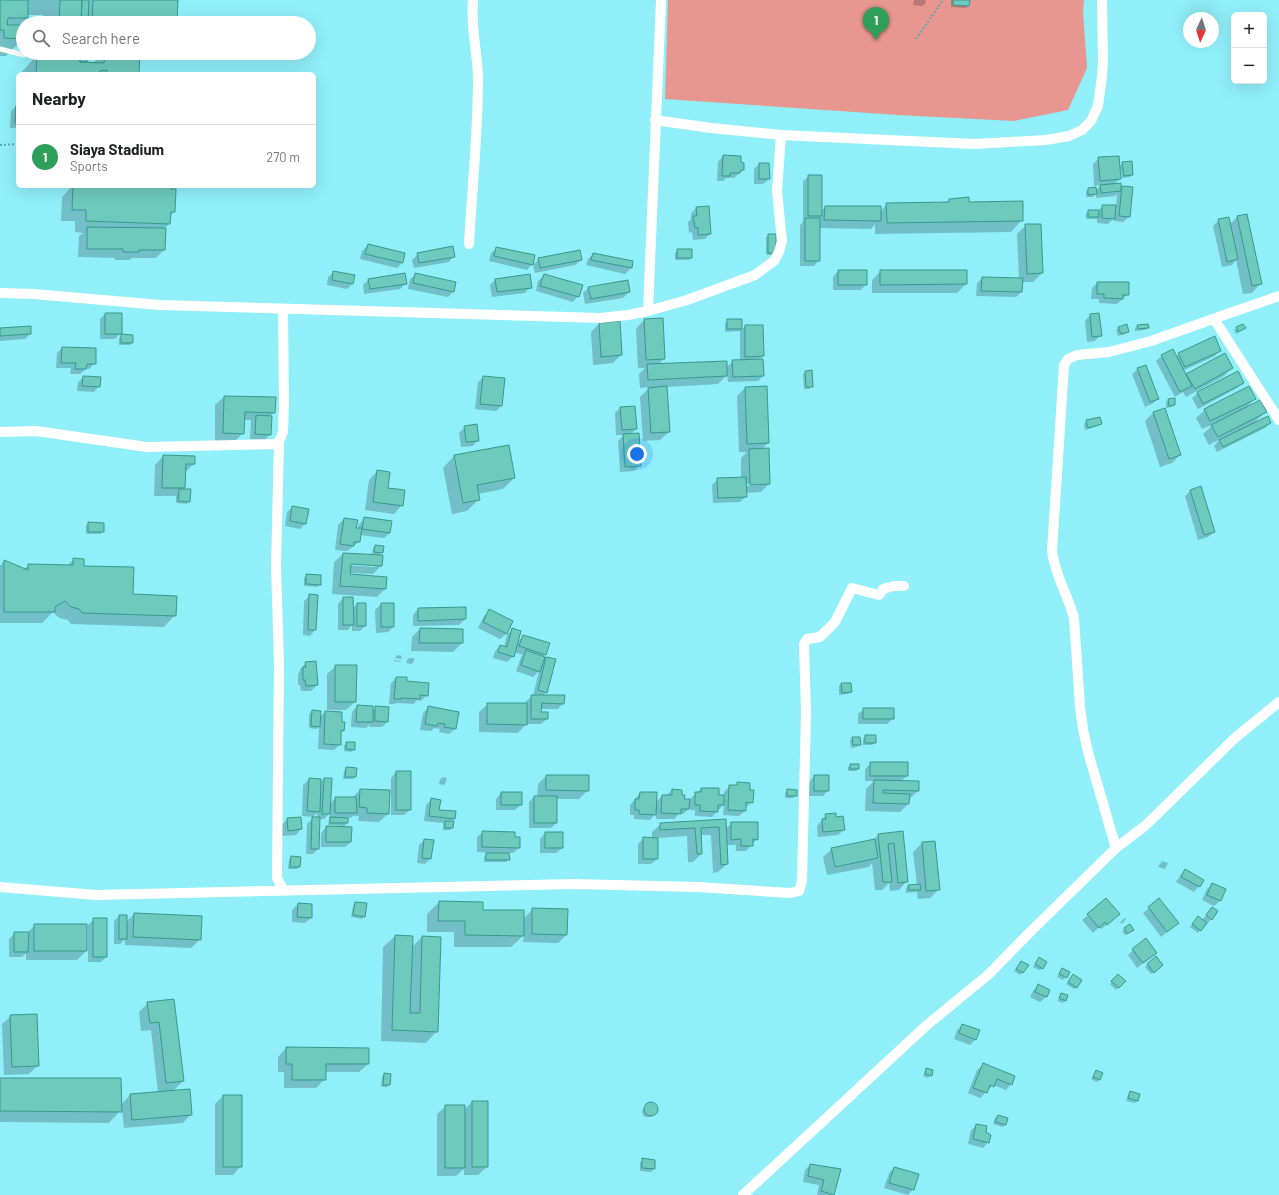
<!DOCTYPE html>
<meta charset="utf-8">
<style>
body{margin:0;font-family:Barlow,sans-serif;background:#f2f2f2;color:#202124}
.controls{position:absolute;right:12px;top:12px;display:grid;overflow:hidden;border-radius:6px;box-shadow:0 4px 16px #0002}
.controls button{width:36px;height:36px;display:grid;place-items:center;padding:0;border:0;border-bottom:1px solid #e0e0e0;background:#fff;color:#202124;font:20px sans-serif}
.compass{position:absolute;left:1183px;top:12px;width:36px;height:36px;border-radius:50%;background:#fff;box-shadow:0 4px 16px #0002;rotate:184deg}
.you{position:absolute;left:637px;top:454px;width:14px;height:14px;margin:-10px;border:3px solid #fff;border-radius:50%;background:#1a73e8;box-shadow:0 0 0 6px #1a73e833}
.badge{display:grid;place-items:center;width:26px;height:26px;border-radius:50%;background:#0f766e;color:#fff;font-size:13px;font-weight:700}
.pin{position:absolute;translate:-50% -33px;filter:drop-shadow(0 1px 2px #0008)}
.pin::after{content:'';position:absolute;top:21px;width:14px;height:12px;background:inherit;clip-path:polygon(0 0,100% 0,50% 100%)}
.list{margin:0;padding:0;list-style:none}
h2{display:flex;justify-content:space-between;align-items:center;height:52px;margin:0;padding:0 16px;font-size:17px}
h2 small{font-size:13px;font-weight:400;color:#757577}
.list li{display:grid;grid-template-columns:26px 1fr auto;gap:12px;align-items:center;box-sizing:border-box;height:64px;padding:0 16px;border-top:1px solid #e0e0e0}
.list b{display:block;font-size:15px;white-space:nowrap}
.list p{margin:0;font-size:13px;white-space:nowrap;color:#757577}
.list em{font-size:13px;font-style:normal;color:#757577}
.icon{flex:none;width:22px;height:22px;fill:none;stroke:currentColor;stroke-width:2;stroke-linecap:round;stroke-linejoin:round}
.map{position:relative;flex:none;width:1279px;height:1195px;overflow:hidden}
.search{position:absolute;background:#fff;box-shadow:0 4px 16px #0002;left:16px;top:16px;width:300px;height:44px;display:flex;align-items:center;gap:10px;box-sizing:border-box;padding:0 14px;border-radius:22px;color:#757577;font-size:15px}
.panel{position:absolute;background:#fff;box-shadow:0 4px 16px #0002;left:16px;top:72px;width:300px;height:116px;border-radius:6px}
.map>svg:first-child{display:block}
.green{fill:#e89690}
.shadow{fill:#0003;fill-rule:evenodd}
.building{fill:#6dcabd;stroke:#37998d}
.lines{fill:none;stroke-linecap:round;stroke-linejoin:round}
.path{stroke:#62a8af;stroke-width:2;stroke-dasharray:2 2;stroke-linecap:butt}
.lane{stroke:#fff;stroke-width:5}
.street{stroke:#fff;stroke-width:10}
</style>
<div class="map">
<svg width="1279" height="1195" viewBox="0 0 1279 1195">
<rect width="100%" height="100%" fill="#90eff9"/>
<!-- green -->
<path class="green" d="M668 0H1084L1083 12 1087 68 1068 110 1014 121 898 115 665 99Z"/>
<!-- shadow -->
<path class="shadow" d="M0 0H177L176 23H43V15H27V18L18 26H23V38L6 56H0Z
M914 0H926L925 4 922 6 913 5Z
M951 0H969L968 6 966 8 951 7Z
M42 53H86V63L92 64 103 53H139L138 74H20L37 55 41 56ZM61 55H64V60H61Z
M16 106H18V128H10L11 111Z
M723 156 740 163 743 170 734 178H726L723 181H717L718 162Z
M1099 158 1119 167 1123 163 1132 174 1130 177 1122 178 1121 169H1119L1120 179 1114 184 1120 190 1123 187 1129 217 1123 222 1114 221V218L1108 224 1097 223V219H1086V214L1088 211H1097L1103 206H1116L1117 194 1115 196 1096 198V194L1093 197H1086V191L1089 189 1096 191 1101 185 1094 186 1093 164Z
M759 164 769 179 763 184H754V169Z
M809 176 821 211 825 207 880 212 887 204 946 203 949 200 968 203 1022 220 1011 232 875 234V224L871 229 819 228V260L814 266H800V225L803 222V181Z
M72 186H171L174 212 170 216 169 224 165 228 164 250 156 258H132L129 260H115V258L78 257 79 236 83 233 75 232V221H61L62 197Z
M696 208 710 234 705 239 693 240 692 232 689 233 688 222 691 219V214Z
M1246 215 1260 284 1252 293 1243 294 1236 260 1232 265 1222 267 1213 226 1219 220 1230 224 1237 217Z
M1026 225 1042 273 1033 282H1022L1021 292 1016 297 976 296 977 283 982 278 1019 279 1017 234Z
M769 235 775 253 772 255H766V237Z
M368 245 402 263 397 268 360 259 362 251Z
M497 248 532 264 527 270 489 261 491 253Z
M678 250 691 258 689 260H675V253Z
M418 254 454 256 449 262 414 268 412 260Z
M593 254 632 262 631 268 625 274 586 265 588 259Z
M539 259 581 260 575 265 535 273 533 265Z
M838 271 866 284 861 290H833V277Z
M881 271 966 284 957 293H872V280Z
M334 272 352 284 347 289 327 285 328 277Z
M416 274 453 292 448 297 408 289 410 279Z
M544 275 578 296 573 302 536 291 538 281Z
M368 280 406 283 400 289 364 294 363 285Z
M495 280 530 287 525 293 492 297 490 285Z
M1097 283 1128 294 1117 304 1099 303V299H1091L1092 288Z
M588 288 629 292 623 298 585 304 583 293Z
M105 314 121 333 115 339H100V319Z
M1090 315 1101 335 1095 341 1087 342 1085 321Z
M644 320 664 359 658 365 726 368 733 361H740V331L725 332V323L728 320H741V330L745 326 763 356 759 360 763 376 758 381 728 382 727 375 718 384 666 387 669 432 660 440 643 441 640 397 650 387 640 388 639 374 645 368H638L636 329Z
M599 324 621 355 613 363 593 365 591 332Z
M1137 326 1148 328 1145 330 1135 331V328Z
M1119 327 1128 331 1125 334 1118 336 1116 330Z
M1237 328H1244L1236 334 1234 330Z
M0 329 30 334 25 339 0 341Z
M122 335 132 342 130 345H119V338Z
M62 348 95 363 89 369H86L80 374H70L71 368H56L57 353Z
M1220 350 1215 356 1182 371 1185 376 1187 374 1232 368 1224 376 1186 397 1183 392 1175 397 1156 361 1162 356 1176 357 1179 354Z
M1138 369 1158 399 1152 404 1145 407 1132 374Z
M806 372 812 386 809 389H804L803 374Z
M83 377 99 386 94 392 77 391 78 383Z
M484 377 501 406 496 411 475 409 478 382Z
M1243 383 1237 388 1198 409 1192 398 1198 393Z
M766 387 768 443 762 449 769 484 761 492 746 493V497L740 502 713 503 712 485 718 479 741 478V458L747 452H739L737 396 745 388ZM762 483V485L745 486V484Z
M224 397 274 412 271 415 270 434 265 440 250 439 251 420H243V433L234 442 215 441V405Z
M1254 399 1245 409 1265 412 1254 423H1270L1265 428 1217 452 1214 446 1220 439 1209 445 1203 434 1214 424 1202 429 1196 418 1205 410Z
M1168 400 1174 404 1172 407 1166 408V402Z
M620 408 636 429 630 435 639 466 634 471 620 472 618 441 624 435H616L615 413Z
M1165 409 1180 455 1172 463 1160 467 1145 421 1153 413Z
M1099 418 1101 424 1098 426 1085 430 1084 424 1086 421Z
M465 427 478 440 473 446 461 447 459 433Z
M163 456 194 464 185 472 184 488 182 490 189 501 187 504 176 503V496H154L155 465Z
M454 456 514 478 503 489 478 494 479 499 467 511 452 514 443 468Z
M377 471 387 488 402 505 394 514 365 510 369 480Z
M1191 490 1214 532 1208 537 1198 540 1185 496Z
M293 507 305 524 300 529 285 526 287 512Z
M365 518 390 533 384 538 360 535 359 542 347 551 335 550 338 525 344 519 355 528 358 529 359 524Z
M88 523 103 532 100 534H86V526Z
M375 546 382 552 378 556 381 566 373 574 350 573 349 575 385 589 377 597 332 594 334 562 343 554 372 556 373 548ZM346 563 375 565V567L346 565Z
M74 559 83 566 132 595 175 615 164 627 71 624 68 620 59 618 53 612 42 623H0V566L4 561 24 569 29 565 67 566Z
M307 575 320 584 318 587 304 586V578Z
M310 595 317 596 315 630 310 636 303 635 304 601Z
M343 598 353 608 357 604 365 626 360 631H352V625L348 630H338V604Z
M381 604 393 627 388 632 376 633 375 610Z
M418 609 465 619 459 625 413 626V615Z
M489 611 512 622 506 634 500 639 478 628 484 616Z
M420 629 462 630V643L453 652 411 651 412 637Z
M513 629 517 643 523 636 546 654 543 657 542 662 546 658V692L543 696 563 703 558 709H541L540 713 547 719 541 724H526L518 733 479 732V712L488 704H526V701L533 696 539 671 533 677 516 671 521 657 523 655 514 652 513 656 507 662 493 658 495 651 500 646 504 647 507 635Z
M397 655 402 656 401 660V659L395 658Z
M409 658H414V661L412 664 406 663 407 660Z
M394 660 401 661 399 662 394 661Z
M306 663 317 685 311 691H301L300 685H298V674L300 671V669Z
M336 666 355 702 346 710H327V674Z
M396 678 406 682 427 695 421 701 417 700 414 704 396 703 395 704H389L391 683Z
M841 684 851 692 848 694 839 695V686Z
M357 706 372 711 376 707 387 722 382 727H369L370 724 366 728 351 727 352 712Z
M429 707 455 729 449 734 439 732 440 729 434 728 431 731 420 730 423 713Z
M864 709 893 718 887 724H858V714Z
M312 711 320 712V717L325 712 341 723 344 730 340 734V744L334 750 318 749 319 726 317 729 309 728V714Z
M865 736 875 743 872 745H863V739Z
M853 738 860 745 857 747 851 748 850 740Z
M346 743 354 749 351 752 344 751V746Z
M871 763 907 776 901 781 918 791 909 799 908 804 900 812 865 811 866 789 874 781H865V769Z
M851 765 858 769 856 771H848V767Z
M346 768 355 777 353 779H343L344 771Z
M396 772 410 810 404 815H391V793H389L388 814 379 822 358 821 359 816H353L350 818H347V823L345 826 328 825 330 813 324 819H319L318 849 313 854H306L307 824 313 818H317V813L313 817 302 816 303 785 309 779 320 782 324 779 330 804 335 798H352L360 790 391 791V778Z
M546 776 588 790 579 799H556V823L551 828H529V802L534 797H537L538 784Z
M814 776 828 790 823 796H809V782Z
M442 777 447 778 446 782 444 785 439 784 440 780Z
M738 783 752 802 745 808V811L739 816 723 815 724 804 712 817 695 816V810H690V808L683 814H679L674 819H656V813L650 820 634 819V815H630V805L640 793 656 802 662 796H666L672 790 681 796 683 800H690V799L701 789 718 796H724V792L730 786H735Z
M787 790 796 796 793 798H785V793Z
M501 793 521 805 515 810H496V799Z
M431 800 438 810 454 818 451 822 452 828 450 830H443V823L424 821 426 805Z
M826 815 844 830 838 835 818 837 817 826Z
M287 819 301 829 296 835 282 836V825Z
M725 820V829L732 823 757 839 746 851H736V845H726L727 864 718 872 713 873 711 835H700L701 854 693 862H688L687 836 657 838V859L651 864H638V844L644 838 652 839V832L661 824Z
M326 827 351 842 345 847H321V833Z
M483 832 514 838 519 848 513 853H508L509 859 506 862H484V857L486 854H492V853L477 852V837Z
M902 832 907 881 899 890 890 891 889 883 882 890H875L872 863 869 867 827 875 823 857 832 849 872 841 878 835Z
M545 833 562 848 556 853H540V839Z
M424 840 430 859 425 864 417 863 419 845Z
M935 842 939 889 930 898 918 899 917 892 906 893V888L909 885H917L913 852 922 843Z
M291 857 299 867 297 869H288L289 860Z
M1162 861 1168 863 1165 869 1158 867Z
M1185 870 1203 880 1194 892 1176 882 1180 876Z
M1213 884 1225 889 1220 901 1214 906 1202 900 1207 889Z
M1106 900 1113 920 1101 929 1099 927 1093 933 1082 920Z
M1159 900 1172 928 1161 937 1143 913Z
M439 902 523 919 533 909 566 935 558 943 523 942 524 935 511 947H454V932H427V914Z
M355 903 364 916 362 919 351 917 353 906Z
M298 904 311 918 305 923 292 922V910Z
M1212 908 1211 919 1206 925 1205 924 1198 933 1190 927 1198 917 1202 920Z
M134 914 200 939 191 948 125 945V939L120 944H114V921L119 916 126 922Z
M1125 918 1126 919 1122 924 1120 922Z
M94 919 106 957 101 962H88V925Z
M35 925H86V951L77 960H26V953L22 957H9V939L15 933H27Z
M1130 925V932L1125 935 1122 931Z
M395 936 411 948 422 937 437 1031 426 1043 381 1041 383 947Z
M1133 950 1150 958 1137 968 1128 955Z
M1156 958 1160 968 1151 974 1145 967Z
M1037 961 1042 968 1040 970 1033 967Z
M1019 965 1028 966 1020 975 1014 971Z
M1062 969 1069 973 1063 980 1057 977Z
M1118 975 1125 981 1116 990 1110 984Z
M1073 976 1077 987 1074 989 1066 984Z
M1038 985 1049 990 1046 997 1040 1002 1030 997 1033 991Z
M1062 994 1065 1000 1063 1003 1057 1001Z
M174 1000 183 1081 172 1092 191 1114 183 1123 124 1128 122 1109 109 1123 0 1122V1079L121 1105 130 1095 158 1093 151 1030 141 1031 139 1012 148 1003Z
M11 1016 38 1065 29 1074 4 1075 2 1024Z
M963 1025 976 1039 970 1045 954 1039 957 1030Z
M286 1048 368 1064 359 1072H325V1079L316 1088H284V1072H278V1057Z
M983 1065 1011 1084 1006 1090 993 1085 980 1098 968 1093 977 1070Z
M926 1070 931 1075 928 1078 923 1076Z
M1096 1071 1100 1079 1097 1082 1091 1079Z
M384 1074 389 1085 387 1087H381L382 1077Z
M1131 1092 1139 1094 1137 1101 1135 1103 1126 1101 1128 1095Z
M223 1096 241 1166 233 1175H215V1104Z
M472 1102 487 1167 478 1175H464V1169L456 1176H437V1114L446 1106 464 1110Z
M649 1103H653L656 1105 657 1109 651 1117H645L643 1115 642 1111Z
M998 1116 1005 1125 1003 1127 993 1124 995 1118Z
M977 1125 984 1133 988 1142 983 1148 968 1144 971 1130Z
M643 1160 654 1161V1169L651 1172 640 1171V1162Z
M810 1165 840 1170 832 1195H817L819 1185 803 1182 805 1170Z
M894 1168 913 1189 908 1195 884 1188 889 1173Z"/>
<!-- building -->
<path class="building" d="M0 0H28V18H8L7 25H23V39L4 38V30H0Z
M60 0H82L81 23H59Z
M82 0H89L88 23H81Z
M93 0H178L177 23 92 20Z
M953 0H970L969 6 953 5Z
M72 53H80V62L104 63 105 53H140L139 74 121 73V74H107V70L100 71V74H36L37 54 62 55V59H72Z
M80 53H87V62H80Z
M16 105H18V123H15Z
M723 155 741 156V162L744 163V170H741L740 173H730V176H722Z
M1119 156 1121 179 1100 181 1098 157Z
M1132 161 1133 175 1124 176 1122 162Z
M759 163H769L770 179H759Z
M808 175H822V216H808Z
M1121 183V191L1101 193 1100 185Z
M73 186H172L171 189H176L175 212H171L170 224 86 221V210H72Z
M1122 186 1133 187 1130 217 1119 216Z
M1096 187 1097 194 1088 195V188Z
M969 197V202L1023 201V221L887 223 886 203 949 202V199Z
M1102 205H1116L1115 219 1102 218Z
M709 206 711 234 698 235V227L695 228 693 216H697L696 207Z
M825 206H881V221L824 220Z
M1088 210H1099V217H1088Z
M1247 214 1262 284 1252 286 1237 216Z
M1229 217 1238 259 1227 262 1218 219Z
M805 218H820V261H805Z
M1025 224H1041L1043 273 1027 274Z
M87 227 166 228 165 250H139V252H123V249H87Z
M768 234H776V253H768Z
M368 244 405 253 403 263 365 254Z
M453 246 455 257 419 263 417 253Z
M496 247 535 255 533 265 494 256Z
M677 249H692V258H677Z
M580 250 582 260 540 268 538 258Z
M593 253 633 261 632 268 591 260Z
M838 270H867V285H838Z
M880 270H967V284L880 285Z
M333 271 355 275 353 284 332 280Z
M405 273 407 284 370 289 368 279Z
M415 273 456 282 454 292 413 283Z
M530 274 532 288 497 292 495 279Z
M544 274 583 285 579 297 540 286Z
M982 277 1023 278 1022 292 981 291Z
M628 280 630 292 591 299 588 287Z
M1097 282H1129V295H1123V299L1104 298V294H1097Z
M105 313H122V334H105Z
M1099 313 1102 336 1092 337 1090 314Z
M663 318 665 359 646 360 644 319Z
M727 319H742V329H727Z
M620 321 622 355 601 357 599 323Z
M1127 324 1129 332 1121 334 1118 327Z
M1148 324 1149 328 1138 329 1137 325Z
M1243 324 1246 328 1238 332 1236 327Z
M745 325H763L764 356 745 357Z
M31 326V334L0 336V328Z
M121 334 133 335V343H121Z
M1215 336 1221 351 1185 367 1178 353Z
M62 347 96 348V364H87L86 369H75L76 363H61Z
M1173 349 1192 386 1180 392 1161 355Z
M1225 353 1233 368 1195 389 1186 374Z
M763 359 764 376 733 377 732 360Z
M727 361V376L648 380 647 364Z
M1146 365 1159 399 1150 402 1137 368Z
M812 370 813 387H806L805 371Z
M1238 371 1244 383 1203 404 1197 392Z
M83 376 101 377 100 387 82 386Z
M483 376 505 378 502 406 480 404Z
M667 386 670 432 651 433 648 388Z
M767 386 769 443 747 444 745 387Z
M1249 386 1256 399 1210 421 1204 409Z
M224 396 276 397 275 413 245 412 244 434 223 433Z
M1175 398V405L1169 406 1168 399Z
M1260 400 1267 412 1218 437 1211 425Z
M635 406 637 429 622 430 620 407Z
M1165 408 1181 455 1169 459 1153 412Z
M256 415 272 416 271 435 255 434Z
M1268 416 1271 423 1223 447 1219 440Z
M1100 417 1102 424 1088 428 1086 420Z
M477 424 479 441 466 442 464 426Z
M639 433 641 466 625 467 623 434Z
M509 445 515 478 477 485 480 500 463 503 454 455Z
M769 448 770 484 750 485 749 449Z
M163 455 195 456V464H186L185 488H162Z
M377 470 390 472 388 488 405 490 403 506 373 502Z
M746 477 747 497 718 498 717 478Z
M1201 486 1215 532 1204 535 1190 490Z
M179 489H191L190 502 178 501Z
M292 506 309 509 306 524 290 521Z
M364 517 392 521 390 533 362 529Z
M344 518 358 520 356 528H362L360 542H354V546L340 544Z
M88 522 104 523V532H88Z
M375 545 384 546 383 553 374 552Z
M343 553 383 555 382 566 351 564 350 574 387 577 386 589 340 586Z
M73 558 84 559V566L134 567 133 594 177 596 176 616 82 613 79 609 71 607 65 601 55 607V612H4V560L28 570V564L73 565Z
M306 574 321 575V585L306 584Z
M309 594 318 595 316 630H308Z
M343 597H353L354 625H343Z
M357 603H366V626H357Z
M381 603H394V627H381Z
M466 607V619L418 621V608Z
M489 609 513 621 507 634 483 622Z
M420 628 463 629V643H419Z
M512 628 521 631 514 657 498 652 500 645 507 647Z
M523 635 550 643 546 655 519 646Z
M526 650 545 657 540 672 521 665Z
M546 657 556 659 547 693 538 690Z
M316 661 318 685 306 686 305 680H303V667H306L305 662Z
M335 665H357L356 702H335Z
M396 677H407V681L429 683 428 696 420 695V699L401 698V699H394Z
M841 683H851L852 692 842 693Z
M531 695H565L564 704 542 703 541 712H548V719H531Z
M487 703H527V725L487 724Z
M357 705 373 706V722H356Z
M375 706 389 707 388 722 375 721Z
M428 706 459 712 456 729 444 727 445 724 438 723 437 726 425 724Z
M863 708H894V719H863Z
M312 710 321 711 320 727 311 726Z
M325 711 342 712V722H345L344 731 341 730V745L324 744Z
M865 735H876V743H865Z
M852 737H860L861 745H853Z
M346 742H355V750L346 749Z
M870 762H908V776H870Z
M850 764H859V769H850Z
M346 767 357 768 356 777H345Z
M396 771H411V810H396Z
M546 775H589V791L546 790Z
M814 775H829V791H814Z
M309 778 321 779 320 812 307 811Z
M324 778H332L330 814H322Z
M874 780 919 781V791L883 790V793L910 794 909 804 873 803Z
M737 782 750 783V790H754L753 803 746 802V811L728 810 729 785H737Z
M701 788H719V795H724V805H718V812L700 811V805H695V792H701Z
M360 789 390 790 389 814 367 813V808L359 807Z
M672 789 682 790V795H685L684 799H690L689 809H681V814L661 813 662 795H672Z
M787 789 797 790V796H787Z
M501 792H522V805H501Z
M640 792H657L656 815 639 814V810H635V799H639Z
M534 796H557V823H534Z
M335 797H356L357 813H335Z
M431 798 441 800 439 810 456 811 455 819 429 816Z
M836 813V817L843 816 845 830 823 832 822 819H826L825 814Z
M301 817 302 829 288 831 287 818Z
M312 817H320L319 849H311Z
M330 817 348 818V823H330Z
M726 819 728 864 721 865 719 827 701 828 702 854H697L695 828 660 830V823Z
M445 821H454L453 828H445Z
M731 822H758V840L753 839V846H741V839L731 840Z
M326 826 352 827 351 842H326Z
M482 831 515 832V837H520V848L482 847Z
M903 831 908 882 898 883 894 843 888 844 892 882H883L878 834Z
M545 832H563V848H545Z
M643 837 658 838V859H643Z
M424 839 434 840 431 859 422 858Z
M875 839 878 858 835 867 831 848Z
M935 841 940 890 926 891 922 842Z
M486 853H509L510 860H486Z
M291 856 301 857 300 867H290Z
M1185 869 1204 880 1200 887 1181 877Z
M1212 883 1226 889 1221 901 1207 895Z
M920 884 921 890H909L908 885Z
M1106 898 1120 914 1107 925 1105 922 1099 928 1087 914Z
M1159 898 1179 923 1167 932 1148 907Z
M439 901 483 902V910H524V936L465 935V921H438Z
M355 902 367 903 365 917 353 915Z
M298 903 312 904V918L297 917Z
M1212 907 1218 911 1212 920 1206 915Z
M532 908 568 909 567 935 532 934Z
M134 913 202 916 201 940 133 937Z
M119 915H127V939H119Z
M1198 916 1207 923 1201 931 1192 924Z
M93 918H107V957H93Z
M34 924H87V951H34Z
M1130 924 1134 930 1127 934 1124 928Z
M14 932H29L28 952H14Z
M395 935 413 936 410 1013H420L422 936 441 937 438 1032 392 1030Z
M1146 938 1157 953 1143 963 1132 949Z
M1156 956 1163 965 1154 973 1147 964Z
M1039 957 1047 962 1043 969 1035 964Z
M1021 961 1029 965 1023 973 1016 969Z
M1062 968 1070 972 1067 978 1059 974Z
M1073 974 1082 980 1077 988 1068 982Z
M1118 974 1126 981 1119 988 1111 981Z
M1038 984 1050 990 1047 997 1035 992Z
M1061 993 1068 995 1066 1001 1059 998Z
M174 999 184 1081 166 1083 159 1022 150 1023 147 1002Z
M37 1014 39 1066 12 1067 10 1015Z
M962 1024 980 1030 976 1040 959 1033Z
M286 1047 369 1048V1064H326V1080H292V1064H286Z
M983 1063 1015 1076 1012 1085 997 1079 994 1087 990 1085 987 1093 973 1088Z
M926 1068 933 1070 932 1076 925 1074Z
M1096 1070 1103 1073 1100 1080 1093 1077Z
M384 1073 391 1074 390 1085H383Z
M0 1078H121L122 1112 0 1111Z
M190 1089 192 1115 132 1120 130 1094Z
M1130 1091 1140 1094 1138 1101 1128 1098Z
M223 1095H242V1167H223Z
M472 1101H488V1167H472Z
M644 1109a7 7 0 1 1 14 0a7 7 0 1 1-14 0Z
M445 1105H465V1168H445Z
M998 1115 1008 1118 1006 1125 995 1122Z
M976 1124 987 1126 986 1132 991 1135 989 1143 973 1139Z
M642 1158 655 1160V1169L642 1168Z
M810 1164 841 1169 834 1195 821 1191 824 1180 808 1176Z
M894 1167 919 1174 914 1190 889 1183Z"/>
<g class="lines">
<!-- path -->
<path class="path" d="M916 39 943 0
M0 145 18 144"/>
<!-- lane -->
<path class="lane" d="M0 49 24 55"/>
<!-- street -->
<path class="street" d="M655 120 711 128 781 135 974 144 1046 140 1069 136 1082 130 1091 121 1098 106 1102 76 1103 61 1102 0
M469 244C472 189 478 134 478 79 478 53 470 27 473 0
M0 293 34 294 160 305 600 318 628 315 648 311 661 0
M648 311 687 300 755 275 774 261 779 252 782 241 777 191 781 135
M1214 319 1279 420
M0 432 36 431 147 447 275 444 279 442 283 432 284 404 283 309
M279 442 276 566 279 663 277 878 284 891
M1116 848 1088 752 1083 729 1080 707 1074 618C1068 595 1055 576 1052 551L1064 365 1068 359 1077 355 1109 352 1151 341 1227 314 1279 296
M0 887 96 895 574 884 698 887 790 893 799 891 802 881 806 712 804 644 807 639 820 637 835 622 852 588 879 595 883 589 894 586H904
M743 1195 927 1025 989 974 1028 934 1116 848 1146 825 1236 737 1279 702"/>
</g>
</svg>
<div class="controls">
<button>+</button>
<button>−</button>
</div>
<svg class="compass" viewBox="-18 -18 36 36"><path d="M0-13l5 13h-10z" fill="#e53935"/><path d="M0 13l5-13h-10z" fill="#757577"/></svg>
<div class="you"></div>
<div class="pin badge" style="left:876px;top:40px;background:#2e9e5b">1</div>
<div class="search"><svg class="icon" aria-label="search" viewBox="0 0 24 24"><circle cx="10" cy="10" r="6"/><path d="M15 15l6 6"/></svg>Search here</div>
<section class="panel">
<h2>Nearby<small></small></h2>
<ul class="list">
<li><span class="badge" style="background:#2e9e5b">1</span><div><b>Siaya Stadium</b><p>Sports</p></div><em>270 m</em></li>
</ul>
</section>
</div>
